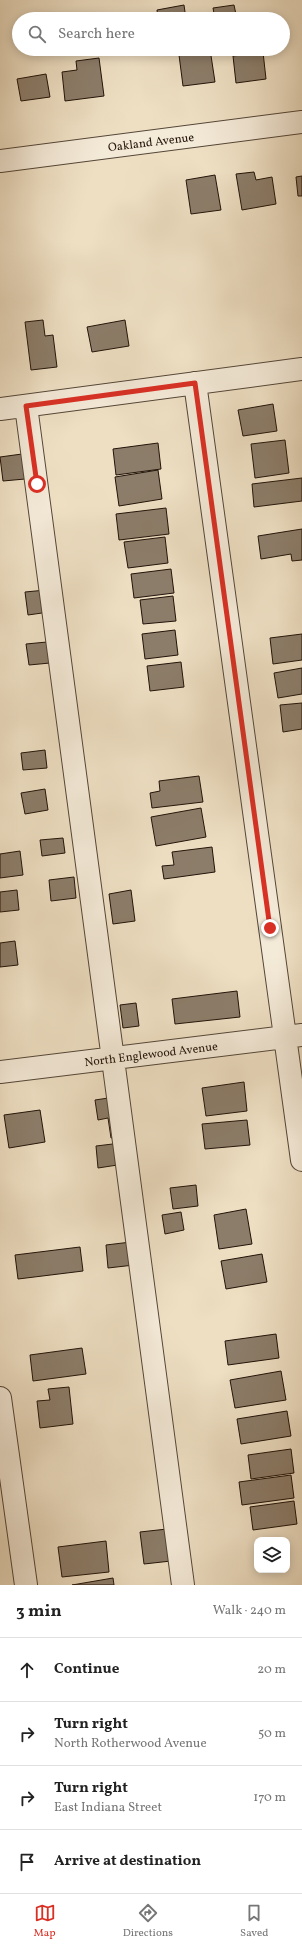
<!DOCTYPE html>
<meta charset="utf-8">
<style>
body{margin:0;font-family:Vollkorn,serif;background:#f6f6f6;color:#222}
.controls{position:absolute;right:12px;bottom:12px;display:grid;overflow:hidden;border-radius:8px;box-shadow:0 2px 10px #0003}
.controls button{width:36px;height:36px;display:grid;place-items:center;padding:0;border:0;border-bottom:1px solid #e0e0e0;background:#fff;color:#222;font:20px sans-serif}
.stop{position:absolute;width:12px;height:12px;margin:-9px;border:3px solid #d93025;border-radius:50%;background:#fff}
.stop.end{background:#d93025;border-color:#fff;box-shadow:0 1px 4px #0008}
.list{margin:0;padding:0;list-style:none}
h2{display:flex;justify-content:space-between;align-items:center;height:52px;margin:0;padding:0 16px;font-size:17px}
h2 small{font-size:13px;font-weight:400;color:#767676}
.list li{display:grid;grid-template-columns:26px 1fr auto;gap:12px;align-items:center;box-sizing:border-box;height:64px;padding:0 16px;border-top:1px solid #e0e0e0}
.list b{display:block;font-size:15px;white-space:nowrap}
.list p{margin:0;font-size:13px;white-space:nowrap;color:#767676}
.list em{font-size:13px;font-style:normal;color:#767676}
.icon{flex:none;width:22px;height:22px;fill:none;stroke:currentColor;stroke-width:2;stroke-linecap:round;stroke-linejoin:round}
.map{position:relative;flex:none;width:302px;height:1585px;overflow:hidden}
.search{position:absolute;background:#fff;box-shadow:0 2px 10px #0003;left:12px;right:12px;top:12px;height:44px;display:flex;align-items:center;gap:10px;box-sizing:border-box;padding:0 14px;border-radius:22px;color:#767676;font-size:15px}
.sheet{height:308px;background:#fff}
nav{display:flex;justify-content:space-around;align-items:center;box-sizing:border-box;height:56px;border-top:1px solid #e0e0e0;background:#fff;font-size:11px;color:#767676}
nav a{display:grid;justify-items:center;gap:2px}
nav .on{color:#d93025}
.map>svg:first-child{display:block}
.building{fill:#8c7d6a;stroke:#211309}
.lines{fill:none;stroke-linecap:round;stroke-linejoin:round}
.minor-casing{stroke:#544638;stroke-width:24}
.minor{stroke:#f4ead8;stroke-width:22}
.route{stroke:#d93025;stroke-width:5}
.labels{text-anchor:middle;stroke-width:4;stroke-linejoin:round;paint-order:stroke}
.street-label{font-size:12px;fill:#211309;stroke:#f4ead8}
</style>
<div class="map">
<svg width="302" height="1585" viewBox="0 0 302 1585">
<rect width="100%" height="100%" fill="#eedfc3"/>
<filter id="stains"><feTurbulence type="fractalNoise" baseFrequency=".005" numOctaves="4"/><feColorMatrix values="0 0 0 0 .2 0 0 0 0 .09 0 0 0 0 .02 0 0 0 .5 -.17"/></filter>
<radialGradient id="worn" r=".72"><stop offset=".6" stop-color="#630" stop-opacity="0"/><stop offset="1" stop-color="#630" stop-opacity=".3"/></radialGradient>
<!-- building -->
<path class="building" d="M184 5 186 19H158L157 10Z
M234 5 237 19H215L213 8Z
M187 49H210L215 82 183 86 179 55 188 54Z
M263 52 266 79 236 83 233 56Z
M99 58 104 96 65 101 62 72 77 70 76 61Z
M46 74 50 97 21 101 17 79Z
M254 172 256 180 272 177 276 204 242 210 236 174Z
M215 175 221 210 191 214 186 180Z
M302 176V196H298L296 177Z
M43 320 45 336 53 335 57 367 31 370 25 322Z
M125 320 129 346 92 352 87 327Z
M273 404 277 431 243 436 238 410Z
M285 440 289 473 255 478 251 444Z
M158 443 161 469 116 475 113 449Z
M22 454 25 479 3 481 0 457Z
M158 470 162 499 119 506 115 477Z
M302 478V501L254 507 252 484Z
M166 508 169 534 119 540 116 514Z
M302 529V560L292 561 291 554 261 559 258 536Z
M165 537 168 563 128 568 124 542Z
M171 569 174 593 134 598 131 574Z
M46 590 49 612 28 615 25 592Z
M173 596 176 621 143 624 140 600Z
M175 630 178 655 145 659 142 634Z
M302 634V660L273 664 270 638Z
M47 642 50 663 29 665 26 644Z
M181 662 184 687 150 691 147 666Z
M302 668V694L278 698 274 673Z
M302 703V729L283 732 280 705Z
M45 750 47 768 23 770 21 753Z
M199 776 203 802 152 808 150 793 160 791 159 781Z
M45 789 48 810 25 814 21 793Z
M201 808 206 837 156 846 151 817Z
M63 838 65 853 42 856 40 840Z
M212 847 215 872 164 879 162 866 174 865 172 852Z
M20 851 23 875 0 878V854Z
M74 877 76 898 51 901 49 880Z
M17 890 19 910 0 912V892Z
M131 890 135 921 113 924 109 894Z
M15 941 18 965 0 967V943Z
M237 991 240 1017 175 1024 172 999Z
M136 1003 139 1026 123 1028 120 1005Z
M244 1082 247 1111 206 1116 202 1088Z
M115 1097 121 1136 111 1138 108 1118 98 1120 95 1100Z
M40 1110 45 1142 9 1148 4 1115Z
M247 1120 250 1145 205 1149 202 1124Z
M121 1143 124 1164 98 1168 96 1146Z
M196 1185 198 1206 173 1209 170 1188Z
M246 1209 252 1244 219 1249 214 1215Z
M181 1212 184 1230 165 1234 162 1215Z
M131 1242 134 1265 108 1268 106 1245Z
M80 1247 83 1271 18 1279 15 1255Z
M262 1254 267 1282 226 1289 221 1261Z
M276 1334 279 1358 228 1365 225 1341Z
M82 1348 86 1374 33 1381 30 1355Z
M281 1371 286 1400 235 1408 230 1380Z
M69 1387 73 1424 40 1428 37 1401 50 1400 48 1389Z
M287 1411 291 1436 241 1444 237 1419Z
M291 1449 294 1473 251 1479 248 1455Z
M291 1475 294 1498 242 1505 239 1482Z
M294 1501 297 1524 253 1530 250 1507Z
M167 1529 171 1561 144 1564 140 1532Z
M106 1541 109 1572 62 1577 58 1547Z
M113 1578 114 1585H72Z"/>
<g class="lines">
<defs>
<path id="minor" d="M0 161 302 122
M195 383 302 1160
M26 406 183 1585
M0 409 302 369
M0 1072 302 1035
M0 1398 26 1585"/>
</defs>
<!-- minor casing -->
<use href="#minor" class="minor-casing"/>
<!-- minor -->
<use href="#minor" class="minor"/>
</g>
<g class="lines">
<!-- route -->
<path class="route" d="M37 484 26 406 195 383 270 928"/>
</g>
<g class="labels">
<!-- street labels -->
<g class="street-label">
<text transform="translate(151 142) rotate(-7)" y="4">Oakland Avenue</text>
<text transform="translate(151 1054) rotate(-7)" y="4">North Englewood Avenue</text>
</g>
</g>
<rect width="100%" height="100%" filter="url(#stains)"/>
<rect width="100%" height="100%" fill="url(#worn)"/>
</svg>
<div class="controls">
<button><svg class="icon" aria-label="layers" viewBox="0 0 24 24"><path d="M12 4l9 5-9 5-9-5zM3 14l9 5 9-5"/></svg></button>
</div>
<div class="stop" style="left:37px;top:484px"></div>
<div class="stop end" style="left:270px;top:928px"></div>
<div class="search"><svg class="icon" aria-label="search" viewBox="0 0 24 24"><circle cx="10" cy="10" r="6"/><path d="M15 15l6 6"/></svg>Search here</div>
</div>
<section class="sheet">
<h2>3 min<small>Walk · 240 m</small></h2>
<ul class="list">
<li><svg class="icon" aria-label="ahead" viewBox="0 0 24 24"><path d="M12 20V5M6 11l6-6 6 6"/></svg><div><b>Continue</b></div><em>20 m</em></li>
<li><svg class="icon" aria-label="right" viewBox="0 0 24 24"><path d="M7 20v-9h11M14 6l5 5-5 5"/></svg><div><b>Turn right</b><p>North Rotherwood Avenue</p></div><em>50 m</em></li>
<li><svg class="icon" aria-label="right" viewBox="0 0 24 24"><path d="M7 20v-9h11M14 6l5 5-5 5"/></svg><div><b>Turn right</b><p>East Indiana Street</p></div><em>170 m</em></li>
<li><svg class="icon" aria-label="arrive" viewBox="0 0 24 24"><path d="M6 21V4h12l-3 4 3 4H6"/></svg><div><b>Arrive at destination</b></div></li>
</ul>
</section>
<nav>
<a class="on"><svg class="icon" aria-label="map" viewBox="0 0 24 24"><path d="M3 6l6-2 6 2 6-2v14l-6 2-6-2-6 2zM9 4v14M15 6v14"/></svg>Map</a>
<a><svg class="icon" aria-label="directions" viewBox="0 0 24 24"><path d="M12 3l9 9-9 9-9-9zM9 14v-3h6M13 9l2 2-2 2"/></svg>Directions</a>
<a><svg class="icon" aria-label="saved" viewBox="0 0 24 24"><path d="M7 4h10v16l-5-4-5 4z"/></svg>Saved</a>
</nav>
